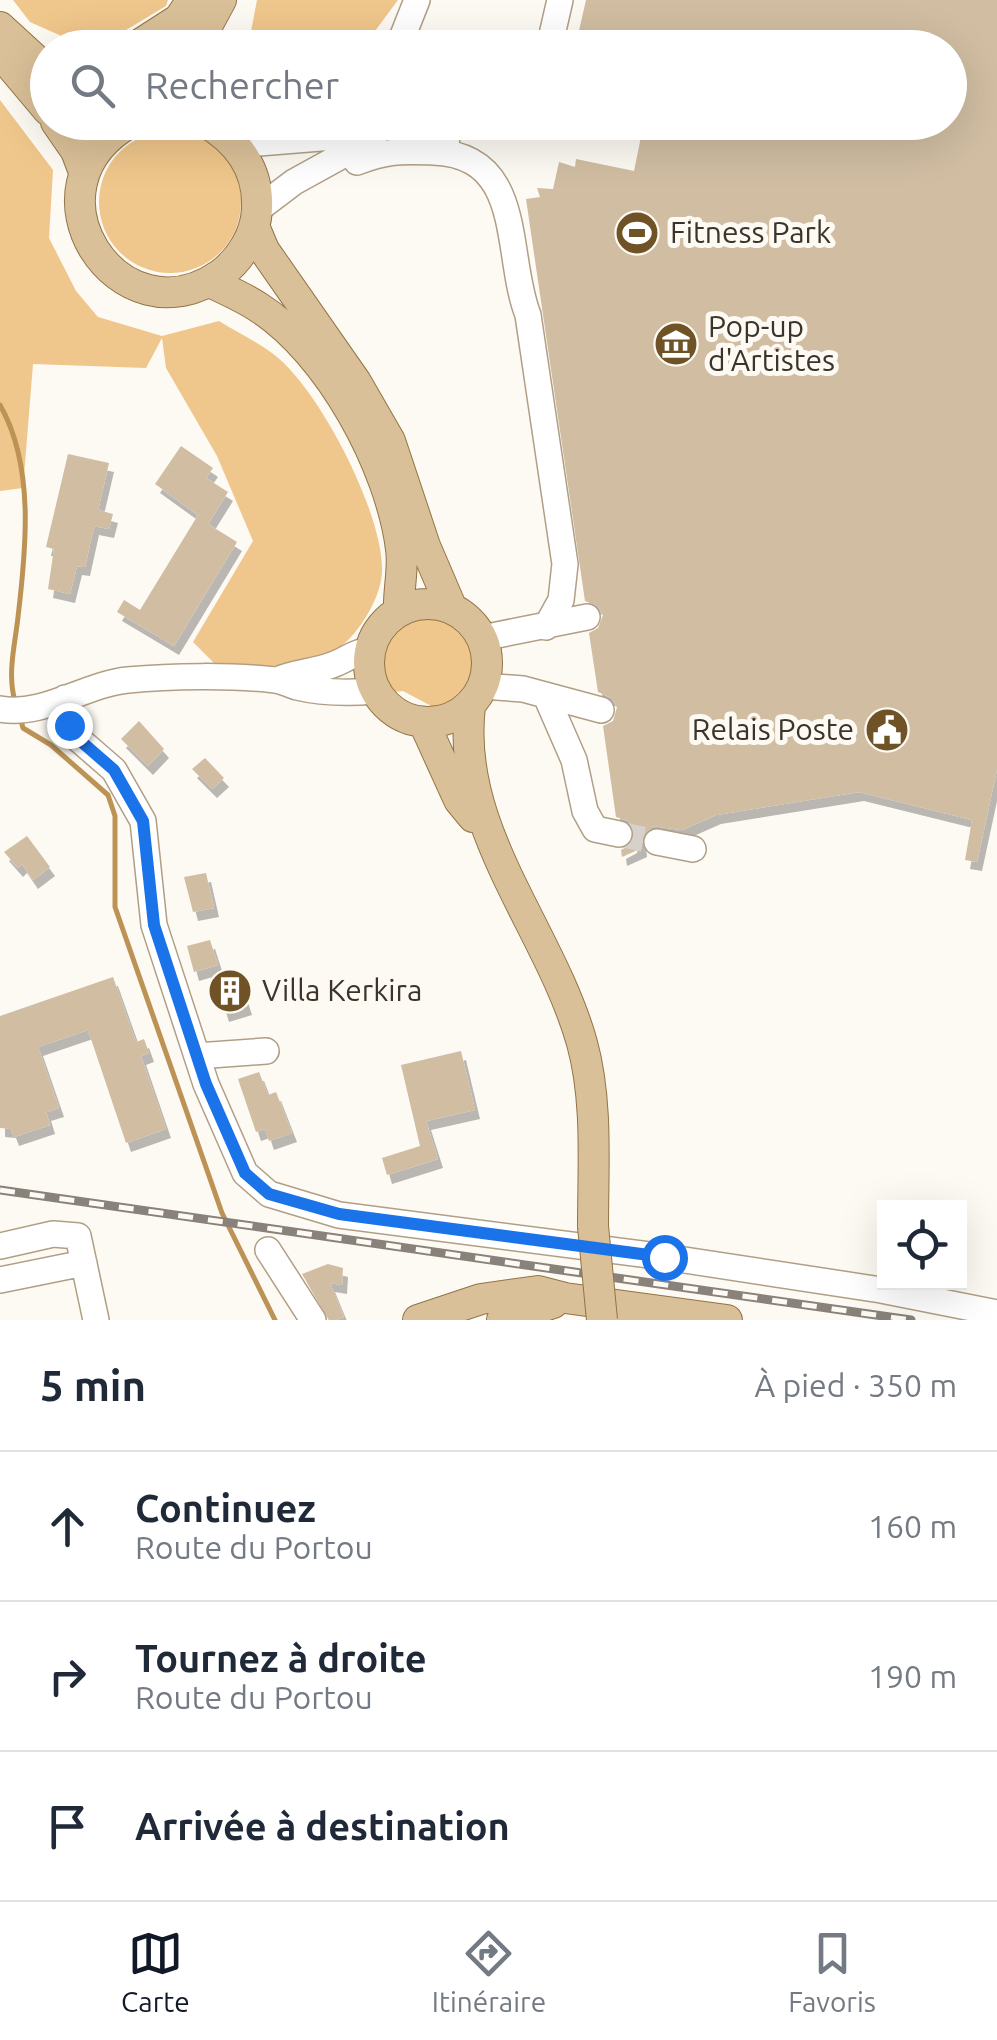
<!DOCTYPE html>
<html lang="fr">
<meta charset="utf-8">
<style>
body{margin:0;font-family:Ubuntu,sans-serif;background:#f2f2f3;color:#1f2937}
.controls{position:absolute;right:30px;bottom:30px;display:grid;overflow:hidden;border-radius:0px;box-shadow:0 10px 40px #0002}
.controls button{width:90px;height:90px;display:grid;place-items:center;padding:0;border:0;border-bottom:2px solid #e0e1e3;background:#fff;color:#1f2937;font:50px sans-serif}
.stop{position:absolute;width:30px;height:30px;margin:-22px;border:8px solid #1a73e8;border-radius:50%;background:#fff}
.stop.end{background:#1a73e8;border-color:#fff;box-shadow:0 2px 10px #0008}
.list{margin:0;padding:0;list-style:none}
h2{display:flex;justify-content:space-between;align-items:center;height:130px;margin:0;padding:0 40px;font-size:42px}
h2 small{font-size:32px;font-weight:400;color:#747a83}
.list li{display:grid;grid-template-columns:65px 1fr auto;gap:30px;align-items:center;box-sizing:border-box;height:150px;padding:0 40px;border-top:2px solid #e0e1e3}
.list b{display:block;font-size:38px;white-space:nowrap}
.list p{margin:0;font-size:32px;white-space:nowrap;color:#747a83}
.list em{font-size:32px;font-style:normal;color:#747a83}
.icon{flex:none;width:55px;height:55px;fill:none;stroke:currentColor;stroke-width:2;stroke-linecap:round;stroke-linejoin:round}
.map{position:relative;flex:none;width:997px;height:1320px;overflow:hidden}
.search{position:absolute;background:#fff;box-shadow:0 10px 40px #0002;left:30px;right:30px;top:30px;height:110px;display:flex;align-items:center;gap:25px;box-sizing:border-box;padding:0 35px;border-radius:55px;color:#747a83;font-size:38px}
.sheet{height:580px;background:#fff}
nav{display:flex;justify-content:space-around;align-items:center;box-sizing:border-box;height:140px;border-top:2px solid #e0e1e3;background:#fff;font-size:28px;color:#747a83}
nav a{display:grid;justify-items:center;gap:5px}
nav .on{color:#111827}
.map>svg:first-child{display:block}
.green{fill:#efc68b}
.lines{fill:none;stroke-linecap:round;stroke-linejoin:round}
.stream{stroke:#bc9355;stroke-width:5}
.building{fill:#d0bda2;filter:url(#shadow)}
.minor-tunnel{stroke:#d6d2cb;stroke-width:25;stroke-dasharray:25 12;stroke-linecap:butt}
.minor-casing{stroke:#b19f85;stroke-width:28}
.major-casing{stroke:#927445;stroke-width:32}
.minor{stroke:#fff;stroke-width:25}
.major{stroke:#dac098;stroke-width:30}
.rail-casing{stroke:#89827a;stroke-width:9}
.rail{stroke:#fdf9f3;stroke-width:5;stroke-dasharray:15;stroke-linecap:butt}
.major-bridge-casing{stroke:#927445;stroke-width:32;stroke-linecap:butt}
.major-bridge{stroke:#dac098;stroke-width:30}
.route{stroke:#1a73e8;stroke-width:12}
.labels{text-anchor:middle;stroke-width:10;stroke-linejoin:round;paint-order:stroke}
.poi-label{font-size:30px;fill:#3c342a;stroke:#fdf9f3;text-anchor:start}
</style>
<div class="map">
<svg width="997" height="1320" viewBox="0 0 997 1320">
<defs>
<filter id="shadow"><feDropShadow dx="5" dy="9" stdDeviation="0" flood-color="#0004"/></filter>
</defs>
<rect width="100%" height="100%" fill="#fdf9f3"/>
<!-- green -->
<path class="green" d="M13 0H168L166 6 121 33 66 38 30 22Z
M257 0H398L372 35 318 47H248Z
M0 100 53 170 49 238 76 291 98 317 162 336 219 321C238 333 260 343 277 357 321 393 384 515 382 572 381 599 356 640 331 653 300 669 252 666 218 667L193 642 253 541 217 456 166 368 162 338 146 368 33 364 23 488 0 491Z
M99 202a71 71 0 1 1 142 0a71 71 0 1 1-142 0Z
M428 617C485 626 487 689 435 708L403 691 393 692C370 659 388 621 428 617Z"/>
<g class="lines">
<!-- stream -->
<path class="stream" d="M0 405C35 466 26 550 18 617 15 645 7 674 15 701
M20 717 23 728 51 745 108 795 115 816V907L222 1213 275 1320"/>
</g>
<!-- building -->
<path class="building" d="M586 0H997V769L977 862 965 860 972 820 859 792 716 815 682 830 653 826 641 838 642 848 622 857 621 850 632 844 635 830 629 821 616 817 603 726 613 721 617 707 612 698 598 692 589 633 598 628 603 615 598 606 585 601 526 199 540 197 537 188 553 189 559 162 575 167 576 159 634 171 644 122H950V48H575Z
M181 446 213 468 206 478 228 492 208 524 237 542 174 646 117 612 124 600 140 610 198 515 155 484Z
M68 454 109 463 98 510 113 514 109 529 94 526 85 567 77 566 70 594 48 589 54 549 46 547Z
M139 721 164 749 148 766 121 739Z
M205 758 224 778 212 789 192 769Z
M27 836 50 867 33 880 22 864 18 868 4 852Z
M206 873 214 908 193 912 184 877Z
M210 940 218 965 194 972 187 946Z
M235 969 247 1006 224 1013 213 976Z
M113 977 136 1042 144 1039 149 1053 141 1056 166 1129 126 1143 88 1030 38 1047 59 1108 46 1112 50 1125 14 1137 11 1129 0 1128V1016Z
M461 1051 475 1110 426 1121 438 1159 387 1175 382 1158 420 1146 401 1065Z
M259 1072 268 1095 276 1092 292 1133 269 1141 265 1129 256 1132 238 1079Z
M328 1264 343 1268 342 1285 330 1283 344 1317 336 1320H329L302 1274Z"/>
<g class="lines">
<!-- minor-tunnel -->
<path class="minor-tunnel" d="M619 834 657 842"/>
<defs>
<path id="minor" d="M398 48 417 0
M549 48 560 0
M236 145 333 137 364 122
M352 151 357 162C388 150 401 151 433 152 526 155 504 254 528 315L565 564 561 600 546 627
M445 152 449 122
M257 210 294 182 372 139 384 122
M482 638 587 617
M277 680C295 672 314 672 332 665 346 660 354 652 370 650
M483 686 523 689 601 710
M546 696 574 760 585 811 595 829 619 834
M65 698 67 721 76 737 114 770 143 821 154 925 206 1084 245 1173 269 1194 339 1215 665 1257 881 1290 997 1313
M0 709C44 717 85 684 128 680 170 676 233 675 275 680 283 681 290 685 297 687 322 693 350 693 375 691
M657 842 693 849
M197 1056 266 1051
M0 1246 53 1234 78 1236 96 1320
M268 1250 313 1320
M0 1280 84 1263"/>
<path id="major" d="M0 27 48 71
M134 48 179 19 192 0
M195 48 221 0
M0 53 48 110
M56 122 76 151 84 172
M131 122C15 187 119 346 221 274 241 259 256 234 257 209 259 170 238 141 205 122
M254 226 264 250 356 382 390 441 425 546 452 609
M210 282C226 290 243 297 258 307 329 352 391 467 401 549 404 569 398 590 399 611
M369 663a59 59 0 1 1 118 0a59 59 0 1 1-118 0Z
M470 706C455 830 550 929 582 1043 598 1101 593 1166 593 1226
M424 723 459 800 473 817
M418 1320 481 1299 538 1291 565 1298 727 1320
M502 1320 553 1303"/>
</defs>
<!-- minor casing -->
<use href="#minor" class="minor-casing"/>
<!-- major casing -->
<use href="#major" class="major-casing"/>
<!-- minor -->
<use href="#minor" class="minor"/>
<!-- major -->
<use href="#major" class="major"/>
<defs>
<path id="rail" d="M0 1190 911 1320"/>
</defs>
<!-- rail casing -->
<use href="#rail" class="rail-casing"/>
<!-- rail -->
<use href="#rail" class="rail"/>
<defs>
<path id="major-bridge" d="M593 1226 602 1320"/>
</defs>
<!-- major-bridge casing -->
<use href="#major-bridge" class="major-bridge-casing"/>
<!-- major-bridge -->
<use href="#major-bridge" class="major-bridge"/>
</g>
<g class="lines">
<!-- route -->
<path class="route" d="M69 725 76 737 114 770 143 821 154 925 206 1084 245 1173 269 1194 339 1214 664 1257"/>
</g>
<!-- icons -->
<defs>
<symbol id="stadium-disc" viewBox="-11 -11 22 22"><circle r="9.5" fill="#6f5326" stroke="#fdf9f3"/><path d="M0-5a6.5 5 0 1 0 0 10a6.5 5 0 1 0 0-10ZM-3.5-1.8h7v3.6h-7Z" fill="#fff"/></symbol>
<symbol id="museum-disc" viewBox="-11 -11 22 22"><circle r="9.5" fill="#6f5326" stroke="#fdf9f3"/><path d="M0-6L6-3V-2H-6V-3ZM-5-1h2V3h-2ZM-1-1h2V3h-2ZM3-1h2V3H3ZM-6 4H6V6H-6Z" fill="#fff"/></symbol>
<symbol id="civic-disc" viewBox="-11 -11 22 22"><circle r="9.5" fill="#6f5326" stroke="#fdf9f3"/><path d="M-.6-6.5H3V-4.5H.6V-3L4-1V1h2V6H-6V1h2V-1L-.6-3ZM-1.2 2.5V6h2.4V2.5Z" fill="#fff"/></symbol>
<symbol id="building-disc" viewBox="-11 -11 22 22"><circle r="9.5" fill="#6f5326" stroke="#fdf9f3"/><path d="M-4-6H4V6H1V3H-1V6H-4ZM-2.5-4.3h1.7v1.8h-1.7ZM.8-4.3h1.7v1.8H.8ZM-2.5-1h1.7V.8h-1.7ZM.8-1h1.7V.8H.8Z" fill="#fff"/></symbol>
</defs>
<g fill-rule="evenodd">
<use href="#stadium-disc" x="612" y="208" width="50" height="50"/>
<use href="#museum-disc" x="651" y="319" width="50" height="50"/>
<use href="#civic-disc" x="862" y="705" width="50" height="50"/>
<use href="#building-disc" x="205" y="966" width="50" height="50"/>
</g>
<g class="labels">
<!-- poi labels -->
<g class="poi-label">
<text x="670" y="243">Fitness Park</text>
<text x="708" y="337">Pop-up<tspan x="708" dy="34">d'Artistes</tspan></text>
<text x="854" y="740" text-anchor="end">Relais Poste</text>
<text x="262" y="1001">Villa Kerkira</text>
</g>
</g>
</svg>
<div class="controls">
<button><svg class="icon" aria-label="locate" viewBox="0 0 24 24"><circle cx="12" cy="12" r="6"/><path d="M12 2v4M12 18v4M2 12h4M18 12h4"/></svg></button>
</div>
<div class="stop" style="left:664px;top:1257px"></div>
<div class="stop end" style="left:69px;top:725px"></div>
<div class="search"><svg class="icon" aria-label="search" viewBox="0 0 24 24"><circle cx="10" cy="10" r="6"/><path d="M15 15l6 6"/></svg>Rechercher</div>
</div>
<section class="sheet">
<h2>5 min<small>À pied · 350 m</small></h2>
<ul class="list">
<li><svg class="icon" aria-label="ahead" viewBox="0 0 24 24"><path d="M12 20V5M6 11l6-6 6 6"/></svg><div><b>Continuez</b><p>Route du Portou</p></div><em>160 m</em></li>
<li><svg class="icon" aria-label="right" viewBox="0 0 24 24"><path d="M7 20v-9h11M14 6l5 5-5 5"/></svg><div><b>Tournez à droite</b><p>Route du Portou</p></div><em>190 m</em></li>
<li><svg class="icon" aria-label="arrive" viewBox="0 0 24 24"><path d="M6 21V4h12l-3 4 3 4H6"/></svg><div><b>Arrivée à destination</b></div></li>
</ul>
</section>
<nav>
<a class="on"><svg class="icon" aria-label="map" viewBox="0 0 24 24"><path d="M3 6l6-2 6 2 6-2v14l-6 2-6-2-6 2zM9 4v14M15 6v14"/></svg>Carte</a>
<a><svg class="icon" aria-label="directions" viewBox="0 0 24 24"><path d="M12 3l9 9-9 9-9-9zM9 14v-3h6M13 9l2 2-2 2"/></svg>Itinéraire</a>
<a><svg class="icon" aria-label="saved" viewBox="0 0 24 24"><path d="M7 4h10v16l-5-4-5 4z"/></svg>Favoris</a>
</nav>
